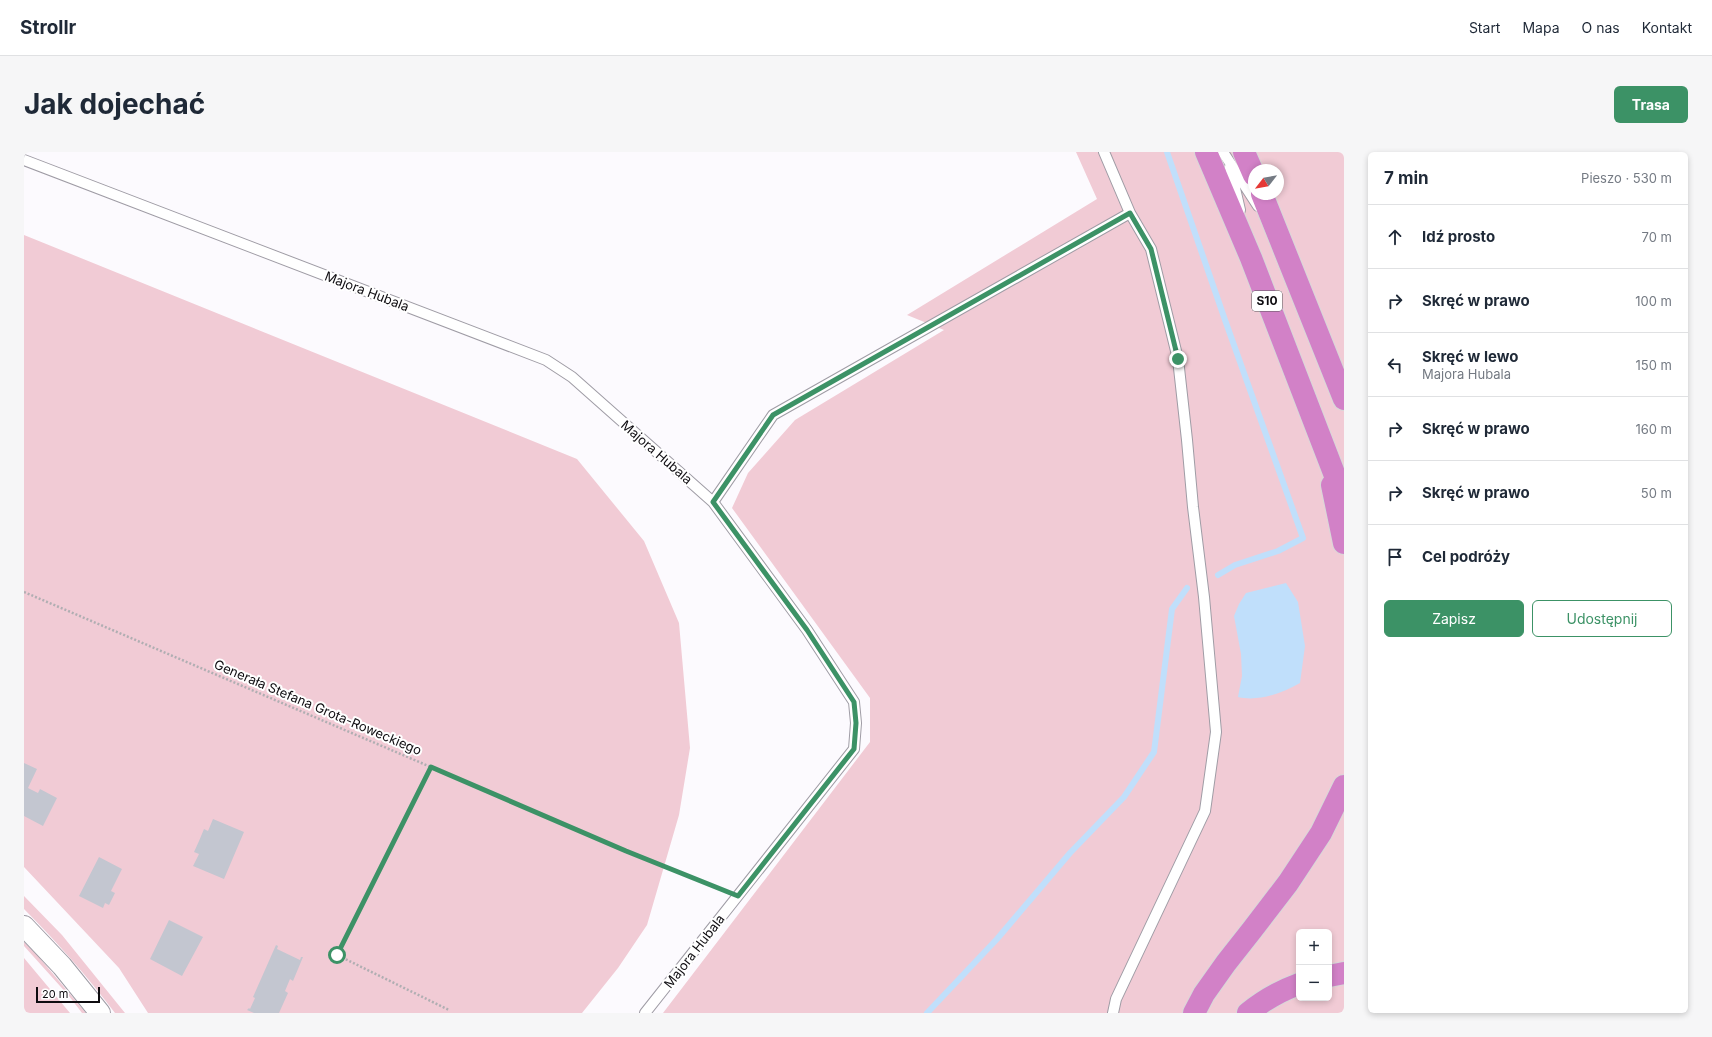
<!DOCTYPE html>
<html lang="pl">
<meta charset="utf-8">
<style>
body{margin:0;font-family:Inter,sans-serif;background:#f6f6f7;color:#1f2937}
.controls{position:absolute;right:12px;bottom:12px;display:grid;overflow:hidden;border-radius:6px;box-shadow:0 2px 6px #0003}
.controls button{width:36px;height:36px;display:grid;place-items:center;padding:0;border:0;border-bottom:1px solid #e0e1e3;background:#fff;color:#1f2937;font:20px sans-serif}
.compass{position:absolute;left:1224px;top:12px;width:36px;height:36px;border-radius:50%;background:#fff;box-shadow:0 2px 6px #0003;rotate:239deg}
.scale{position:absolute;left:12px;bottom:10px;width:64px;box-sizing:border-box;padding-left:4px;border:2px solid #0e0c10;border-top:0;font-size:11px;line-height:14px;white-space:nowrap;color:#0e0c10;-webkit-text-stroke:3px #fff;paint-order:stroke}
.stop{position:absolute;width:12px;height:12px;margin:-9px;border:3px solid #3c9266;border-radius:50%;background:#fff}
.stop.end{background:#3c9266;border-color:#fff;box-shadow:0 1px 4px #0008}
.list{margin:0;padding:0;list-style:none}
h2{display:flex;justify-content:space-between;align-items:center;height:52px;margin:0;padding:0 16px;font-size:17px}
h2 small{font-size:13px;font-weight:400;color:#747a83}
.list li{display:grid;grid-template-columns:26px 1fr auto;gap:12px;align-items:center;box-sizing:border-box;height:64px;padding:0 16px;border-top:1px solid #e0e1e3}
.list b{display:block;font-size:15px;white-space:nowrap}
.list p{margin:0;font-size:13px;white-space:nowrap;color:#747a83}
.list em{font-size:13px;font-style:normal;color:#747a83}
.actions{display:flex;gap:8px;padding:12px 16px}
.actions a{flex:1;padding:9px 0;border:1px solid #3c9266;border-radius:6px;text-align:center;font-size:14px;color:#3c9266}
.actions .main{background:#3c9266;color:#fff}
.icon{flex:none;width:22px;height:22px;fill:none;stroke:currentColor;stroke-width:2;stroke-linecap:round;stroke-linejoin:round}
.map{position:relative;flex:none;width:1320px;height:861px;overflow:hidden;border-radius:6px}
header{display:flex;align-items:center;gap:24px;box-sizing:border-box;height:56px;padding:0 20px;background:#fff;border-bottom:1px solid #e0e1e3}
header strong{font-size:19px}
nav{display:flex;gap:22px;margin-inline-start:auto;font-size:14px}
.intro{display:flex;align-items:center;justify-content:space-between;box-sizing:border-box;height:96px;padding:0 24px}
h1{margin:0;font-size:28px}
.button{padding:10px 18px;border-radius:6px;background:#3c9266;color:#fff;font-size:14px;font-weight:700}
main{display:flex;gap:24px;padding:0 24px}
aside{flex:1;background:#fff;border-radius:6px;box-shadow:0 2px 6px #0003}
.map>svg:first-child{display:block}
.green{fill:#f1cbd5;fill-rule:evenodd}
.water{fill:#c0dffb}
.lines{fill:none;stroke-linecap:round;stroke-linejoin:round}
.stream{stroke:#c0dffb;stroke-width:6}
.building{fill:#c3c6d0}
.lane-casing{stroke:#9f9ca5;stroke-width:12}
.street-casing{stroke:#9f9ca5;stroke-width:22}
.highway-casing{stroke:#d8d8d9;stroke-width:24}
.path{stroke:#b0aeb2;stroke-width:2.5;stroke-dasharray:2 2;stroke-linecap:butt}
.lane{stroke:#fff;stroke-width:10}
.street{stroke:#fff;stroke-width:20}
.highway{stroke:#d281c7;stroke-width:22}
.route{stroke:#3c9266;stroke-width:5}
.labels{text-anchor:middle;stroke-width:4;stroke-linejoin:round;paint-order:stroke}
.shield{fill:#fff;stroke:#565558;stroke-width:1}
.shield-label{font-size:12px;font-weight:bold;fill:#0e0c10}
.street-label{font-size:13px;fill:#0e0c10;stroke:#fff}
</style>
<header>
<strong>Strollr</strong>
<nav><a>Start</a><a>Mapa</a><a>O nas</a><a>Kontakt</a></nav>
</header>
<div class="intro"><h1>Jak dojechać</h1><a class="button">Trasa</a></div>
<main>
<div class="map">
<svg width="1320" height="861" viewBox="0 0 1320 861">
<rect width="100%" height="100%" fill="#fcfafe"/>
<!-- green -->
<path class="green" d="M1052 0H1320V861H639L846 590V546L708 356 724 321 771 268 920 178 883 163 1073 47ZM1230 18H1254V42H1230ZM1275 780H1305V846H1275Z
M0 83 553 307 620 389 655 471 666 596 655 663 623 773 594 816 558 861H124L95 816 0 715Z
M0 744 38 783 101 861H91C63 824 33 790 0 757Z
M0 790 14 804 62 861H58L45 844 0 794Z
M0 806 46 861H0Z"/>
<!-- water -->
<path class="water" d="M1262 431 1274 450 1281 494 1276 531C1258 541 1235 550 1214 545L1218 524 1217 502 1210 464 1215 452 1222 441Z"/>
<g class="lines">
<!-- stream -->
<path class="stream" d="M1143 0 1201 168 1279 386 1254 399 1211 413 1194 423
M903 861 973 787 1046 701 1100 645 1130 600 1148 457 1163 436"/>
</g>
<!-- building -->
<path class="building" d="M0 611 13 617 4 636 14 641 16 637 33 646 19 674 0 664Z
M189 667 220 680 200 727 169 714 175 702 170 700 175 689 180 677 184 679Z
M75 705 98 717 87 739 91 741 85 753 81 751 79 756 55 744Z
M145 768 179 785 158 824 126 807Z
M252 793 254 794 253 797 276 808 277 805H279L269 829 266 827 261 839 264 841 255 861H230L223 858 225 856 226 857 231 846 229 845Z"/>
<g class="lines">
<defs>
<path id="lane" d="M1080 0 1106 61 1127 97 1154 207 1163 288 1169 355 1180 445 1192 580 1181 659 1092 847 1089 861
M1199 0 1234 54
M0 8 522 208 548 225 689 350 783 478 830 550 832 571 830 597 621 861
M1206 15 1216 58
M689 350 749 263 1106 61"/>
<path id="street" d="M0 774 38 814 76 861"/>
<path id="highway" d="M1182 0 1227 106 1320 347
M1220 0 1230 23
M1238 42 1320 247
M1308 333 1320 391
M1305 824 1320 821
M1170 861 1180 842 1202 811 1228 778 1264 731 1297 681 1320 634
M1224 861C1240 848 1256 839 1275 832"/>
</defs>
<!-- lane casing -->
<use href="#lane" class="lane-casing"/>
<!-- street casing -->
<use href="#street" class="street-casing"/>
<!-- highway casing -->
<use href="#highway" class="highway-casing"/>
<!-- path -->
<path class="path" d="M0 440 602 699 699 738
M407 615 313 803 425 858"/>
<!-- lane -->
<use href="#lane" class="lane"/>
<!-- street -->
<use href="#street" class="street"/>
<!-- highway -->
<use href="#highway" class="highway"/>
</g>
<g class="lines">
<!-- route -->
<path class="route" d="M313 803 407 615 602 699 714 744 830 597 832 571 830 550 783 478 689 350 749 263 1106 61 1127 97 1154 207"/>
</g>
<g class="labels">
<!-- shield labels -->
<rect class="shield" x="1228" y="139" width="30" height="20" rx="3"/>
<g class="shield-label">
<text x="1243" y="153">S10</text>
</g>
<!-- street labels -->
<g class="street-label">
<text transform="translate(343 139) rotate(21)" y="5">Majora Hubala</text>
<text transform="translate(633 300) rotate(41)" y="5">Majora Hubala</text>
<text transform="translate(294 555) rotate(23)" y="5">Generała Stefana Grota-Roweckiego</text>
<text transform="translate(670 799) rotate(-52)" y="5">Majora Hubala</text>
</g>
</g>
</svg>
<div class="controls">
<button>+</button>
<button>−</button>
</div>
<svg class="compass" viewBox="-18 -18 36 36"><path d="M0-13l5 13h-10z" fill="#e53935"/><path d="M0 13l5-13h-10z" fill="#747a83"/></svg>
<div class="scale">20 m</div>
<div class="stop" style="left:313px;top:803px"></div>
<div class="stop end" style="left:1154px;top:207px"></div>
</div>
<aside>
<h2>7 min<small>Pieszo · 530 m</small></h2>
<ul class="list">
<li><svg class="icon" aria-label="ahead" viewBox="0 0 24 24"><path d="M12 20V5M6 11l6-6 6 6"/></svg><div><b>Idź prosto</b></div><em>70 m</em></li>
<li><svg class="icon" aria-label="right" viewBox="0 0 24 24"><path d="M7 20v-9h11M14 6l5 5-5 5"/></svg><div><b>Skręć w prawo</b></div><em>100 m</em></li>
<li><svg class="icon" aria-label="left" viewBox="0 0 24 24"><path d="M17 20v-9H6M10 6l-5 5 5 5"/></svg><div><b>Skręć w lewo</b><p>Majora Hubala</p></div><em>150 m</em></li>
<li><svg class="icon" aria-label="right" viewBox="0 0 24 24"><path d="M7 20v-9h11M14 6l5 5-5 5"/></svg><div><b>Skręć w prawo</b></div><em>160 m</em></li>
<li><svg class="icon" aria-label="right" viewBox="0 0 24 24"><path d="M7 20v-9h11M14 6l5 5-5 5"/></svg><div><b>Skręć w prawo</b></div><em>50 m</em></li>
<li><svg class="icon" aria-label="arrive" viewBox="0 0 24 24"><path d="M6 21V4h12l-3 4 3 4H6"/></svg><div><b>Cel podróży</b></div></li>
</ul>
<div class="actions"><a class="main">Zapisz</a><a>Udostępnij</a></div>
</aside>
</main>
